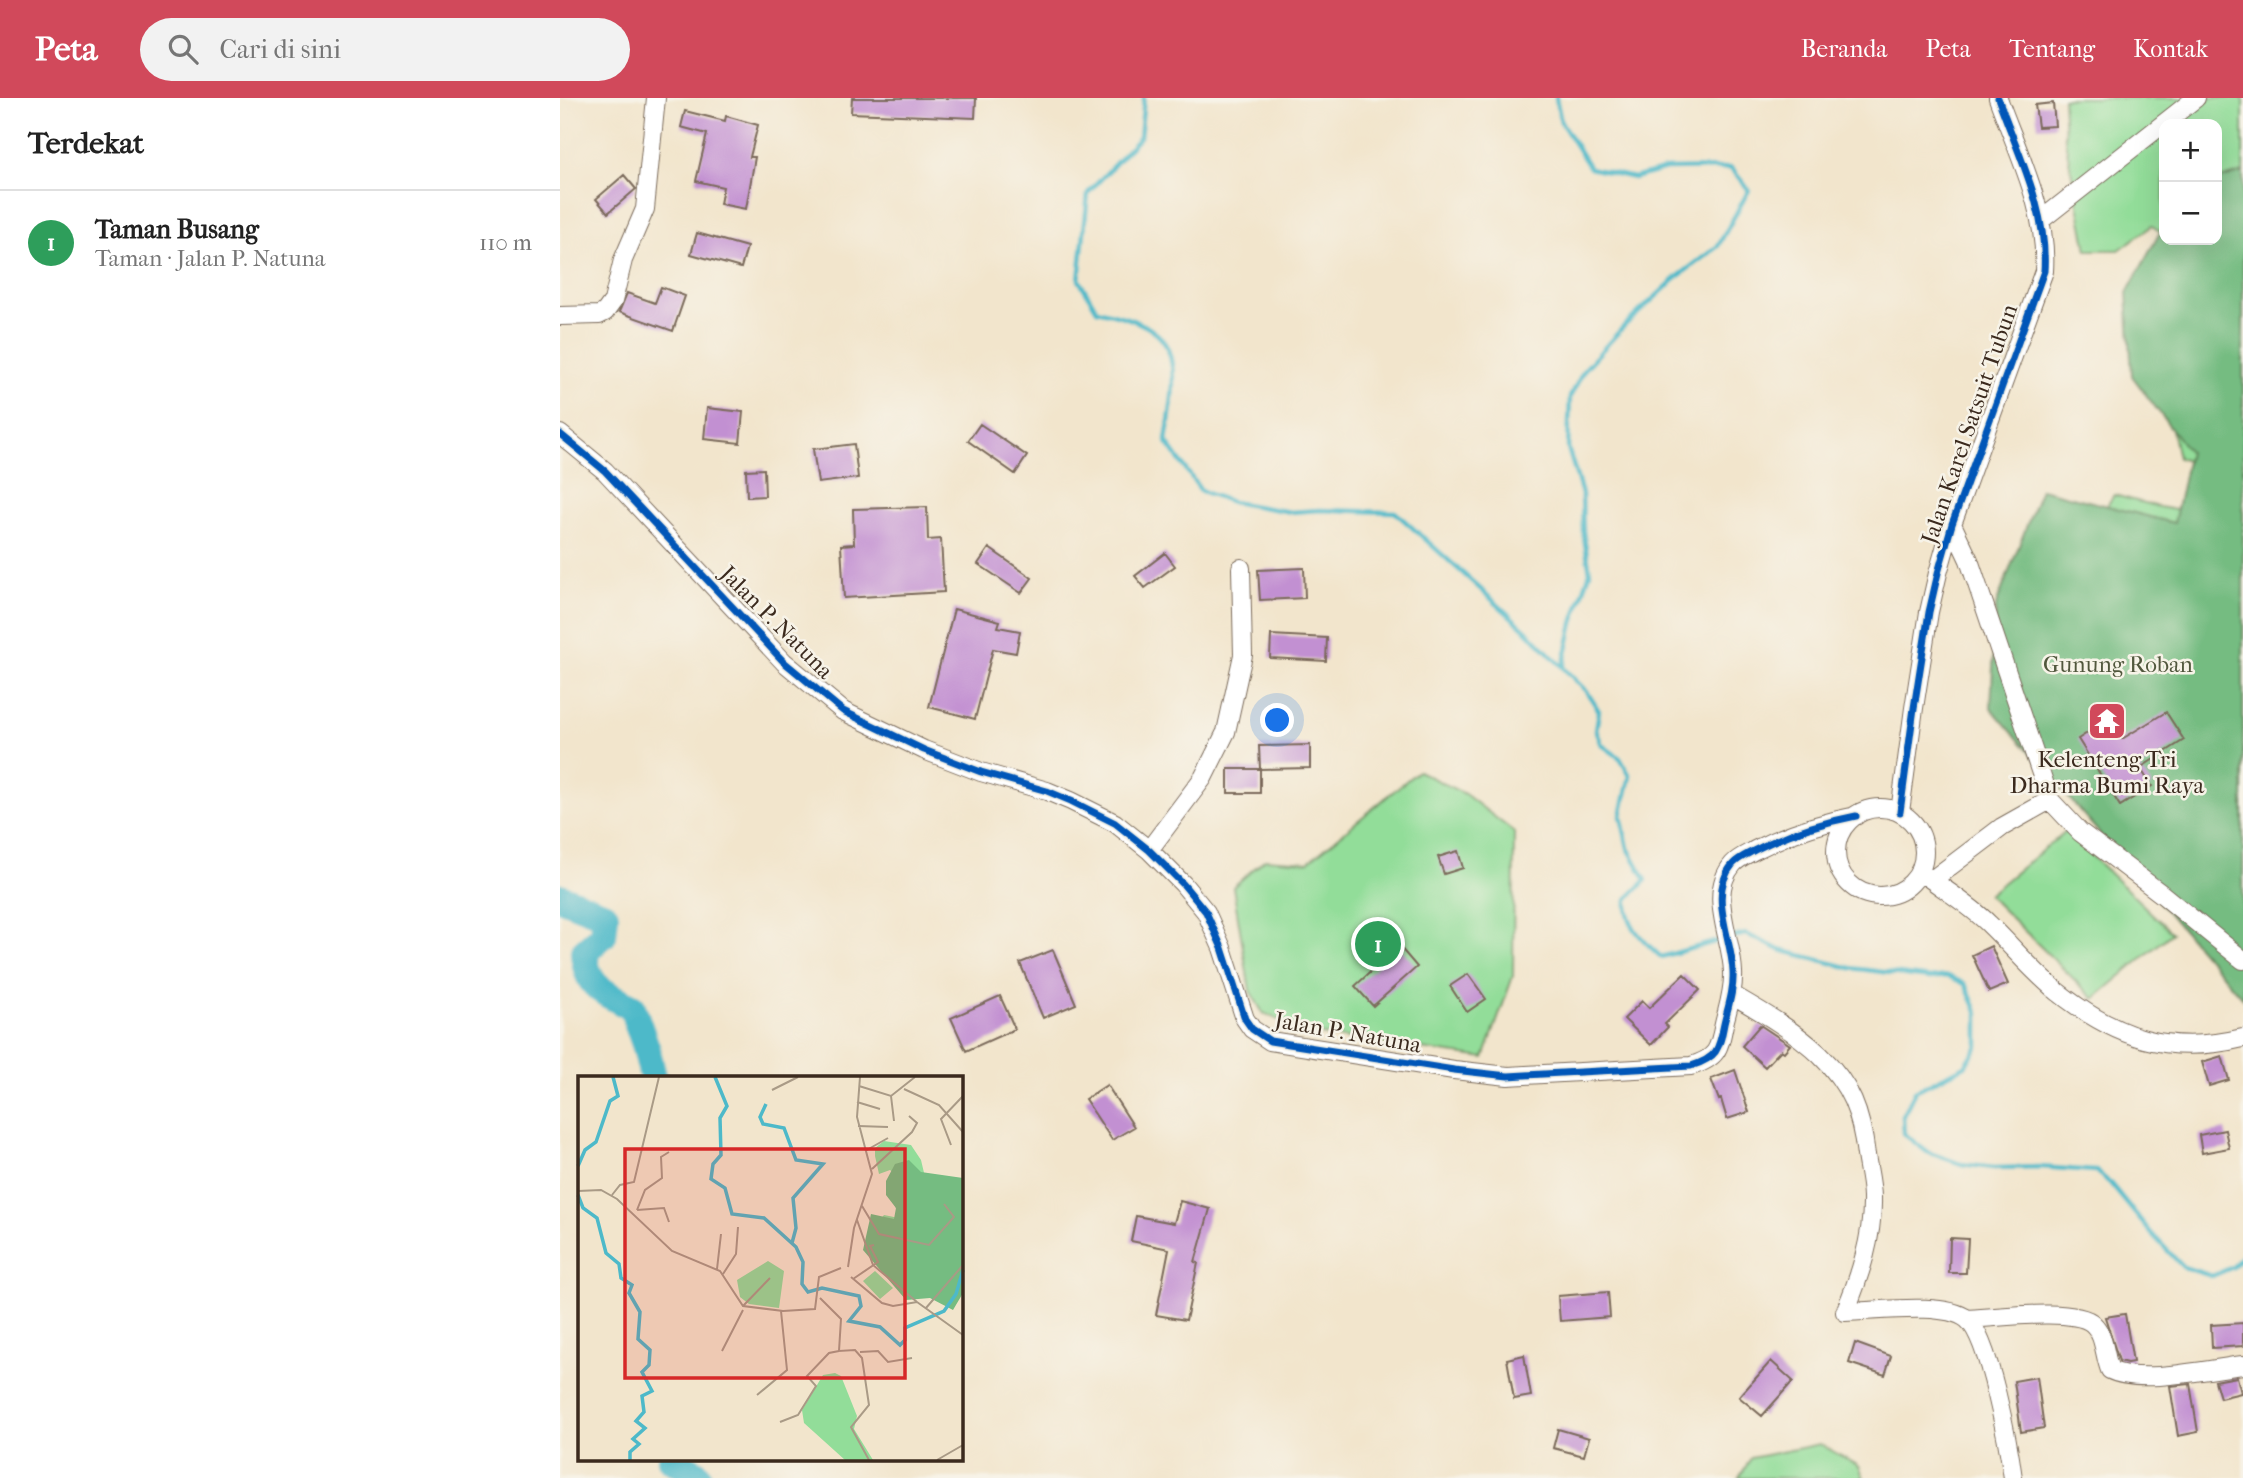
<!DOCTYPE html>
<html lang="id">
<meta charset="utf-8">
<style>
body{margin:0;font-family:"IM FELL French Canon",serif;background:#f2f2f2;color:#222}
.controls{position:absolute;right:21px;top:21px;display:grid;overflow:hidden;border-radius:14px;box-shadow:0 7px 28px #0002}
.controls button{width:63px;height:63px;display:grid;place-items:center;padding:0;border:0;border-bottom:2px solid #e0e0e0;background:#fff;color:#222;font:35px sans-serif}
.you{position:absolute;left:718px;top:623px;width:24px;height:24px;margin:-18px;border:5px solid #fff;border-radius:50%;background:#1a73e8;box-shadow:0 0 0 10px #1a73e833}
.badge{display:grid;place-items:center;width:46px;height:46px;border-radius:50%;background:#d1495b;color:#fff;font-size:23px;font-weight:700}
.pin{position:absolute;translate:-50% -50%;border:4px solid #fff;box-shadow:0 2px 7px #0006}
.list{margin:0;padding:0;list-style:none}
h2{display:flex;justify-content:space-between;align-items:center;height:91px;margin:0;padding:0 28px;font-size:30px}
h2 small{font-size:23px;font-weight:400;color:#767676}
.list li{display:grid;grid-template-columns:46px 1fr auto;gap:21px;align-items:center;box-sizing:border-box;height:105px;padding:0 28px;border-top:2px solid #e0e0e0}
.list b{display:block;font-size:26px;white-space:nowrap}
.list p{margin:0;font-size:23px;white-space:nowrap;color:#767676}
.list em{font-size:23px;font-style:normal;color:#767676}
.icon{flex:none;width:38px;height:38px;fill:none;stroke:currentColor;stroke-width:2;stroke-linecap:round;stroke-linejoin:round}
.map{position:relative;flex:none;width:1683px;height:1380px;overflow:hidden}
header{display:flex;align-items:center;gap:42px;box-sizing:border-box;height:98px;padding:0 35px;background:#d1495b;color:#fff}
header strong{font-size:33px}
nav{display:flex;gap:38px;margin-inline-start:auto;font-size:24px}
.search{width:490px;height:63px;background:#f2f2f2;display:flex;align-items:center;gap:18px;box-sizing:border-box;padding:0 24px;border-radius:38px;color:#767676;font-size:26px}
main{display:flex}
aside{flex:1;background:#fff}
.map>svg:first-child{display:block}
.green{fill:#92dd99;stroke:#66845c;stroke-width:2}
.forest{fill:#75bc81;stroke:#587350;stroke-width:2}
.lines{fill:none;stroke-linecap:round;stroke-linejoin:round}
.stream{stroke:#4db9c9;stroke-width:4.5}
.river{stroke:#4db9c9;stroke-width:28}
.building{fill:#c290d2}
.minor-casing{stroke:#7b6b5b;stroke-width:20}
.minor{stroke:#fff;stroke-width:18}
.cycleway-casing{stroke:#f7f3e8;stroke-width:11}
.cycleway{stroke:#0057b8;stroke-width:7}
.labels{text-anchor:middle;stroke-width:5;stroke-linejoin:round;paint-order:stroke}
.street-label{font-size:23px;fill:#3b2a1e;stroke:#f7f3e8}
.park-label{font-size:23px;fill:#51573d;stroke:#f7f3e8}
.poi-label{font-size:23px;fill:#3b2a1e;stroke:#f7f3e8}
.inset-river{fill:none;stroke:#4db9c9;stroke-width:3.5}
.inset-road{fill:none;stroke:#a99a86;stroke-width:2}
.view{fill:#d62828;fill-opacity:0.15;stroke:#d62828;stroke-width:3.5}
.inset-edge{fill:none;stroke:#3b2a1e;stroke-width:3.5}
</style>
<header>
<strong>Peta</strong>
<div class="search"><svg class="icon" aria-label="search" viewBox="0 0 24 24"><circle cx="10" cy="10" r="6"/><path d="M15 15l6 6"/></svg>Cari di sini</div>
<nav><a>Beranda</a><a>Peta</a><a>Tentang</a><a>Kontak</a></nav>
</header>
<main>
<aside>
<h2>Terdekat<small></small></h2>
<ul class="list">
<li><span class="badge" style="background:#2e9e5b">1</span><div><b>Taman Busang</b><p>Taman · Jalan P. Natuna</p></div><em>110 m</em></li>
</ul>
</aside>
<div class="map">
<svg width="1683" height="1380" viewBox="0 0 1683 1380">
<rect width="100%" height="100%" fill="#f7f3e8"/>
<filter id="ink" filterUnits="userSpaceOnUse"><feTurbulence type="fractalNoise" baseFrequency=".0143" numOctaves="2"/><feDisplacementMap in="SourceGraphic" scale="14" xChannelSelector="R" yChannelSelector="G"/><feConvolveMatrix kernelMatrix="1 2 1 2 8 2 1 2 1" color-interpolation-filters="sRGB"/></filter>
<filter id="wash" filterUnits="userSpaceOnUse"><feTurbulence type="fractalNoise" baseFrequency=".00686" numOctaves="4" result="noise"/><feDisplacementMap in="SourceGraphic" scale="28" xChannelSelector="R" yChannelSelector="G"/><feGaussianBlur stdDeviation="1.57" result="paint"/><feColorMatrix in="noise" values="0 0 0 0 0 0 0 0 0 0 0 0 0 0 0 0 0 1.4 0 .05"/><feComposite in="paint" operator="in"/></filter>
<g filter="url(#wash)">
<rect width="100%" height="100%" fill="#f2e5cc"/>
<!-- green -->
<path class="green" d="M1503 0H1683V482L1528 437 1554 397 1599 409 1654 419 1648 370 1618 360 1599 269 1657 142V26H1604V136L1592 128 1559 152H1527L1505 42Z
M858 673 905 696 954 734 953 878 924 960 748 935 703 915 690 893 673 789 705 761 748 764Z
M1506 733 1612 835 1534 901 1428 797Z
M1260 1346 1299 1368 1304 1380H1179L1191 1360Z"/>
<!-- forest -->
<path class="forest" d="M1683 74V901L1431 610 1436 507 1481 391 1614 425 1629 354 1572 278 1567 195 1604 127V142H1657V82Z"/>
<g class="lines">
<!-- stream -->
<path class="stream" d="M584 0 580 39 528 95 519 182 537 212C557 217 582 222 598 237 623 260 610 313 606 343L641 393 672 404 731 414 759 412 835 414 968 534 1027 594 1039 613 1036 632 1042 647 1060 660 1070 678 1061 718 1068 750 1086 782 1067 801C1065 828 1083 842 1101 859L1165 841
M996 0 1001 24 1030 70 1074 80 1106 71 1171 70 1189 92 1158 148 1116 180 1065 227 1024 272 1010 299 1008 350 1022 396 1023 434 1030 474 1013 525 1003 569
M1173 839 1186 836 1220 852 1291 870 1370 880 1388 878 1405 886 1418 915V948L1405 968 1355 993 1343 1018 1344 1036 1367 1054 1401 1066 1434 1070 1480 1069 1536 1073 1550 1085 1591 1135 1623 1169 1652 1178 1673 1169 1683 1156"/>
<!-- river -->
<path class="river" d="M0 799 45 817 43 837 24 854C27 891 42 893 72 909L86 949 93 979
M111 1361 137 1376 138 1380"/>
</g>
<g id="blocks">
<!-- building -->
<path class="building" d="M292 0H416L415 20 291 15Z
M1493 5 1495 28 1478 29 1475 7Z
M125 13 165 23 166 18 198 27 190 59H195L186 111 160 106 163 89 136 83 147 36 121 29Z
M64 77 76 91 48 115 36 101Z
M137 135 187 149 181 170 131 156Z
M101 189 125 198 113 233 59 214 67 195 95 205Z
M147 310 183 314 180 345 144 341Z
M420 326 467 358 455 376 408 343Z
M294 346 298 380 258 385 253 351Z
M204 371 205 398 187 399 186 372Z
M367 409 368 442 381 441 384 494 284 500 281 447 294 446 293 411Z
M429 450 472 480 461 495 418 466Z
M605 455 615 468 585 490 575 478Z
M744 470 745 500 700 502 698 472Z
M394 511 440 523 438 529 460 533 456 555 433 551 415 621 369 609Z
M711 537 767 540 766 563 710 560Z
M1606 614 1624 642 1580 670 1592 688 1560 708 1518 641 1549 621 1562 641Z
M750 647V670L700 671 699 648Z
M668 671H700V695H668Z
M898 753 903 770 884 776 878 759Z
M839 848 857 869 813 908 795 888Z
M1431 848 1448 886 1429 894 1412 857Z
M493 852 516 906 483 920 460 865Z
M908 876 926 901 907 914 890 888Z
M1124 876 1140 892 1105 926 1108 929 1091 947 1064 921 1082 903 1089 910Z
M440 898 455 931 406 953 391 920Z
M1200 927 1230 947 1224 954 1221 952 1205 969 1182 948Z
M1662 958 1669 982 1649 988 1642 964Z
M1175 972 1189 1014 1167 1021 1161 1001 1159 1002 1151 981Z
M547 987 574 1029 552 1042 525 1001Z
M1665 1032 1669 1050 1642 1055 1639 1037Z
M620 1103 650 1111 635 1164 638 1165 626 1222 596 1217 609 1151 571 1143 576 1118 614 1125Z
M1390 1140 1408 1141 1406 1175H1389Z
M1048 1194 1050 1219 1000 1223 998 1198Z
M1565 1216 1573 1264 1567 1265 1559 1263 1545 1219Z
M1683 1225V1248L1652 1250 1651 1227Z
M1295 1245 1331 1258 1325 1277 1289 1265Z
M964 1257 971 1298 954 1301 947 1261Z
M1211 1263 1233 1283 1202 1318 1179 1299Z
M1477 1279 1484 1330 1461 1334 1454 1283Z
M1677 1279 1681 1295 1660 1300 1655 1283Z
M1630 1286 1638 1334 1618 1338 1610 1288Z
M998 1331 1029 1340 1024 1358 993 1350Z"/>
</g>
</g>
<g filter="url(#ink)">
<use href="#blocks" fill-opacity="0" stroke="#7b6b5b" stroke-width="2"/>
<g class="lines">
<defs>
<path id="minor" d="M1481 122 1636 0
M0 218 39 217 45 214 53 203 63 162 85 111 96 0
M0 336 45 373 224 564 283 613 364 652 421 674 487 693 511 703 555 725 589 752 623 786 646 814 662 850 685 921 692 931 710 943 894 972 948 978 1131 968C1157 960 1159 952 1164 926 1168 909 1174 892 1173 874 1172 839 1147 796 1173 766 1178 760 1188 756 1195 752 1228 735 1260 725 1296 718
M1392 426 1409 462 1490 702 1520 734 1603 797 1683 862
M1276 754a44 44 0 1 1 88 0a44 44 0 1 1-88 0Z
M1340 714 1354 610 1369 514 1378 475 1392 426 1484 173C1488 113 1458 56 1438 0
M589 752 643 680 666 634 683 557 681 470
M1361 774C1383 791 1409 806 1429 826 1452 848 1473 874 1498 894 1556 940 1609 958 1683 940
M1372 782 1442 729 1490 702
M1171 896C1202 914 1234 932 1260 957 1291 987 1301 1015 1306 1057 1308 1071 1312 1086 1312 1100 1313 1139 1300 1178 1285 1214 1314 1214 1383 1203 1407 1221 1429 1239 1449 1350 1453 1380
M1407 1221C1434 1220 1515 1209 1533 1226 1545 1237 1544 1258 1550 1272 1580 1287 1649 1271 1683 1267"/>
</defs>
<!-- minor casing -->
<use href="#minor" class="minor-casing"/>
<!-- minor -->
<use href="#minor" class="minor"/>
<defs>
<path id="cycleway" d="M0 336 45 373 224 564 283 613 364 652 421 674 487 693 511 703 555 725 589 752 623 786 646 814 662 850 685 921 692 931 710 943 894 972 948 978 1131 968C1157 960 1159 952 1164 926 1168 909 1174 892 1173 874 1172 839 1147 796 1173 766 1178 760 1188 756 1195 752 1228 735 1260 725 1296 718
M1340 714 1354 610 1369 514 1378 475 1392 426 1484 173C1488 113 1458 56 1438 0"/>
</defs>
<!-- cycleway casing -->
<use href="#cycleway" class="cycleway-casing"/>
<!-- cycleway -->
<use href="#cycleway" class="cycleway"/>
</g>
</g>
<!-- icons -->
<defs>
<symbol id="temple-square" viewBox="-11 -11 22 22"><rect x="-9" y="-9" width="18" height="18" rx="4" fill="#d1495b" stroke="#f7f3e8"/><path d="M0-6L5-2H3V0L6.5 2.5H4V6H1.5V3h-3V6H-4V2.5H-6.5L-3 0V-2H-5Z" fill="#fff"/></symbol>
</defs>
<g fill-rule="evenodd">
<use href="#temple-square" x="1525" y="601" width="44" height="44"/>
</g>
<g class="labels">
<!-- street labels -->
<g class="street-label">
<text transform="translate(1409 326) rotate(-71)" y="8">Jalan Karel Satsuit Tubun</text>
<text transform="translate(217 524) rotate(45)" y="8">Jalan P. Natuna</text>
<text transform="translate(788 934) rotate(10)" y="8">Jalan P. Natuna</text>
</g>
<!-- park labels -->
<g class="park-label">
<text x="1558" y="574">Gunung Roban</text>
</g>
<!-- poi labels -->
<g class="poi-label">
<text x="1547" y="669">Kelenteng Tri<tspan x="1547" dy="26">Dharma Bumi Raya</tspan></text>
</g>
</g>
<!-- overview -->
<g transform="translate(18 978)">
<rect width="385" height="385" fill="#f2e5cc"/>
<path d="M306 65 333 69 343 84 347 101 333 151 301 145 306 139 321 142 313 117 320 100 312 94 301 98 297 80V72ZM190 185 206 195 201 232 171 228 162 221 159 204ZM297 195 315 212 302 223 285 205ZM257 297 263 300 279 340 276 353 295 384H267L226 347 224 334 245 299Z" fill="#92dd99"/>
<path d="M331 84 343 96 385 102V217L375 234 352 222 328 224 285 174 293 138 316 143 318 132 308 119V105L317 88Z" fill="#75bc81"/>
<path class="inset-river" d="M137 1 149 30 142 42 143 79 135 88 133 103 147 112 154 138 186 142 218 171 225 186 224 208 230 216 244 212 281 220 283 230 271 245 302 251 322 269 327 264V252L366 235 378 218 385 194M188 28 182 41 185 48 206 52 218 84 245 88 215 122 218 152 214 167M0 90 7 74 18 66 32 25 40 20 35 1M0 119 5 132 19 142 28 177 41 188 43 202 54 209 51 217 62 236 60 263 72 274 71 289 64 296 74 315 64 320 66 336 58 345 67 352 55 363 61 368 52 376V384"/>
<path class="inset-road" d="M281 10 313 20 337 1M326 13 361 29 385 56M194 14 220 1M313 20 316 45M279 26 302 33M280 50 310 51M373 69 363 43 385 20M287 75 310 62M294 93 334 56 339 47 331 40M0 115 23 114 39 123 94 175 142 195 165 230 205 235 237 233 241 201 263 192M34 119 42 109 56 106 81 1M284 130 301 158 351 169 376 141 366 128M59 134 67 114 84 102 83 81 91 76M59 134 86 132 91 146M279 144 295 189 339 226M270 191 276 152 294 98 279 41 282 1M139 193 143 158M145 198 158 178 160 151M273 201 304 227 315 230 339 226 385 259M275 203 300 186 292 170 296 169M242 222 263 243 261 275 277 274 284 282 291 329 273 351 291 384M165 230 192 202M348 232 385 189M144 275 165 234M282 276 300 275 310 286 334 282M179 319 209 294 203 235M202 346 220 339 238 310 229 300 251 277 261 275M359 384 385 369"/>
<path class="view" d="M47 73H327V302H47Z"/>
<rect width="385" height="385" class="inset-edge"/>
</g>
</svg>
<div class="controls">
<button>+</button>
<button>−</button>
</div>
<div class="you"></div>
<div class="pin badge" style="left:818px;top:846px;background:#2e9e5b">1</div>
</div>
</main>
